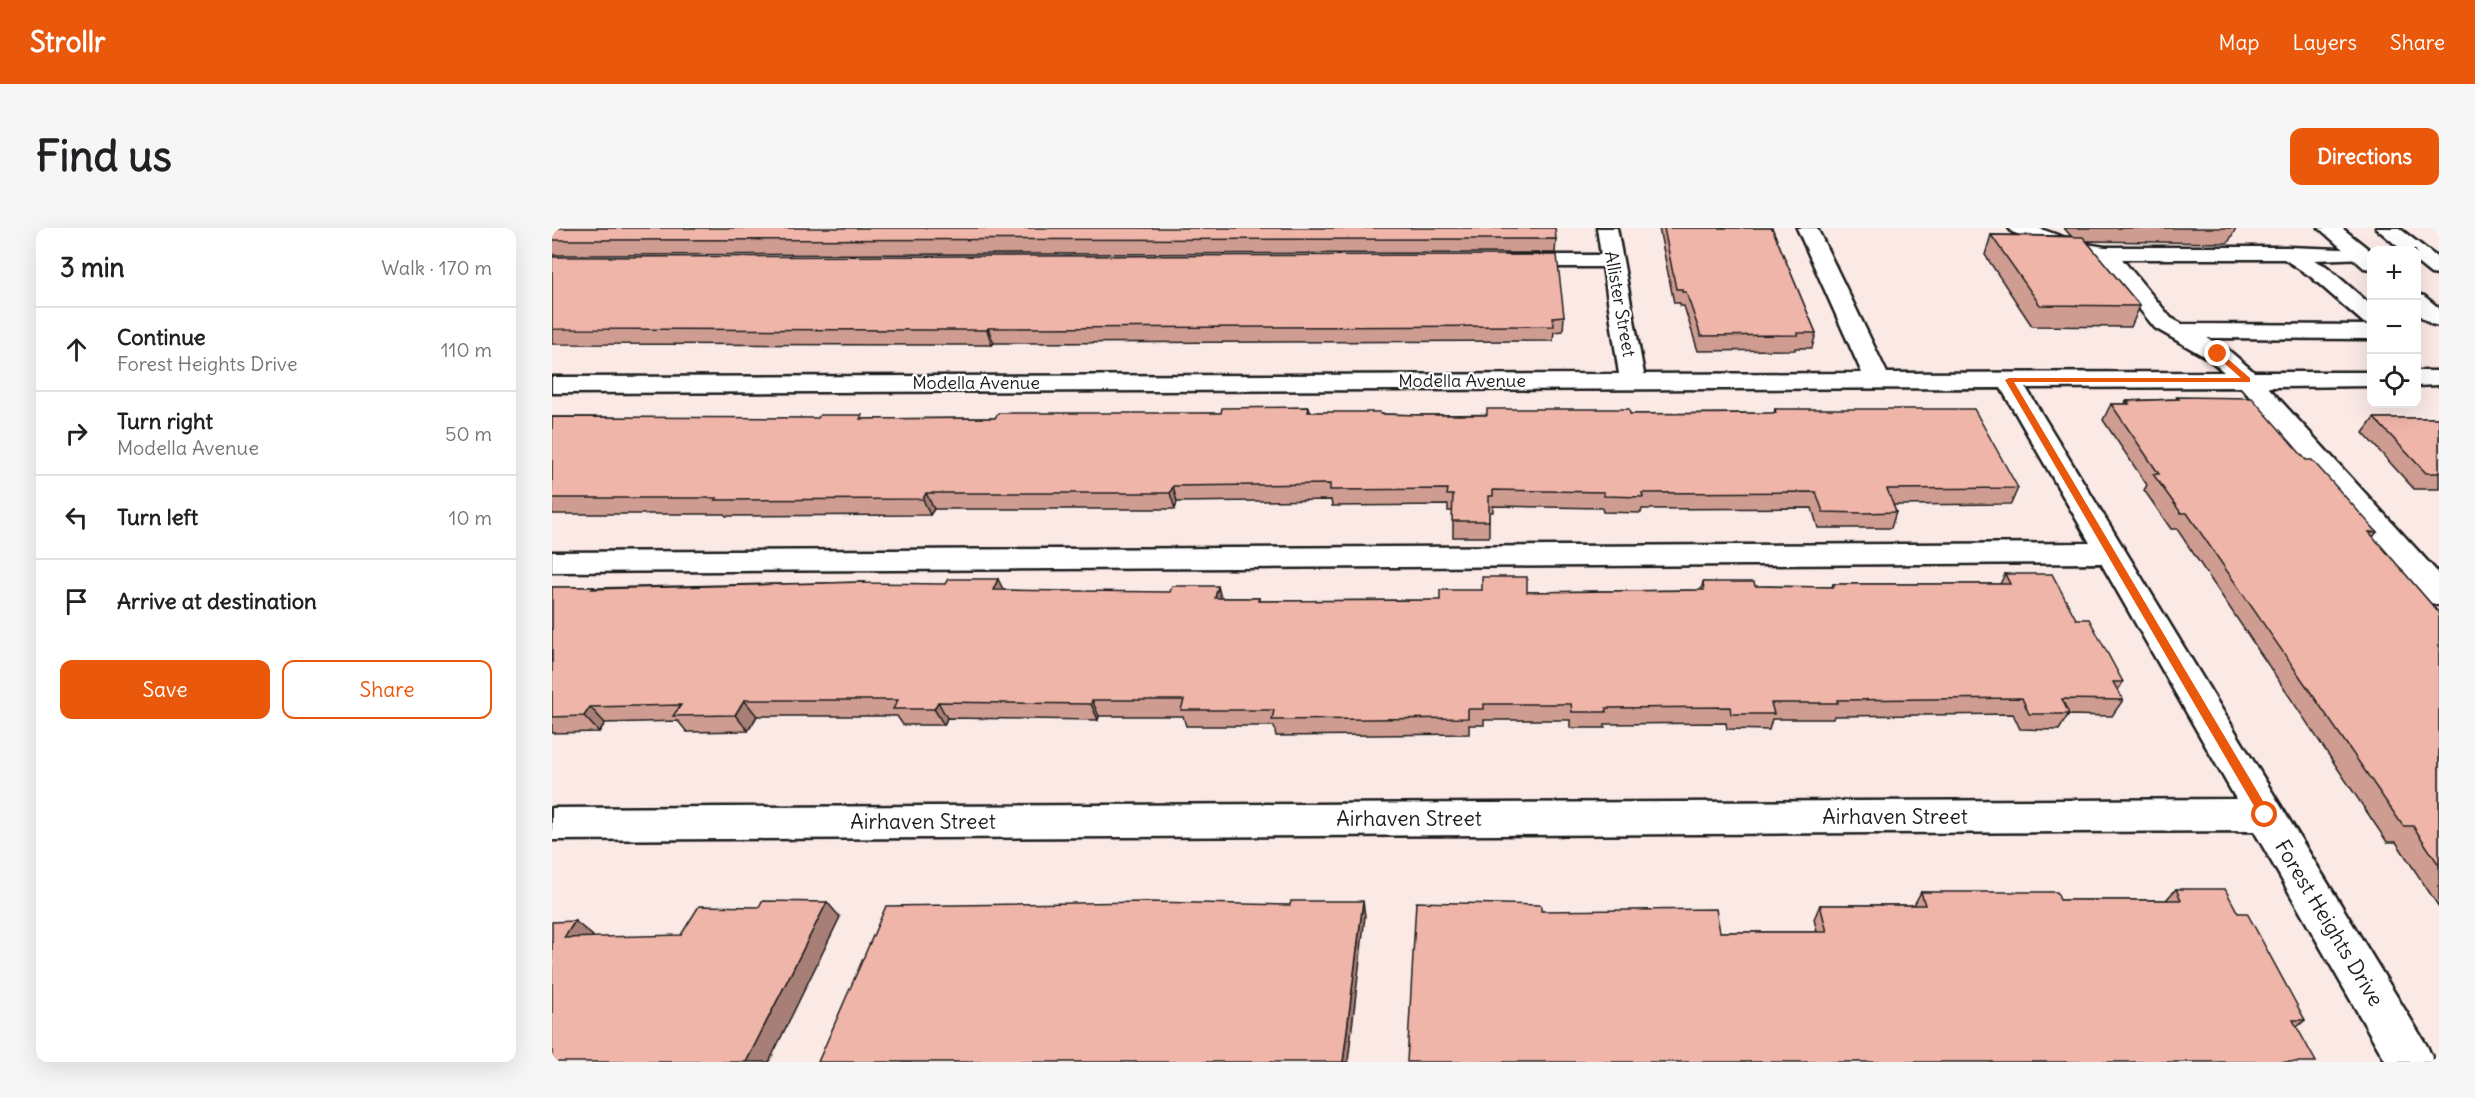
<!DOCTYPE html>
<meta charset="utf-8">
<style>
body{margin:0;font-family:Delius,sans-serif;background:#f6f6f6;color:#202124}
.controls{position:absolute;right:18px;top:18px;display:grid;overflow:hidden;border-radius:12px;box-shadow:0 6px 24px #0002}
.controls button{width:54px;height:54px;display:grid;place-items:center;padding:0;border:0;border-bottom:2px solid #e0e0e0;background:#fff;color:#202124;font:30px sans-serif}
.stop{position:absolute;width:18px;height:18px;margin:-14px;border:4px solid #ea580c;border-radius:50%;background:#fff}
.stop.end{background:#ea580c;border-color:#fff;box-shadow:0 2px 6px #0008}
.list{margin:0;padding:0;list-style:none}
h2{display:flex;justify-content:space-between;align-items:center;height:78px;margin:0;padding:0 24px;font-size:26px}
h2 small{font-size:20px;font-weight:400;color:#757577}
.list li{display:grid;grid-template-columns:39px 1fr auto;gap:18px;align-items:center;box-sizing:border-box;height:84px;padding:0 24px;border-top:2px solid #e0e0e0}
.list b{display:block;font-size:22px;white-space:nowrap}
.list p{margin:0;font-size:20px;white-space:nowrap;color:#757577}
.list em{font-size:20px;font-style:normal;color:#757577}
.actions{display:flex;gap:12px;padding:18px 24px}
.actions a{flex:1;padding:14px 0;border:2px solid #ea580c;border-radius:12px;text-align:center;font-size:21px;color:#ea580c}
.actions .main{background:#ea580c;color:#fff}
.icon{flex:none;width:33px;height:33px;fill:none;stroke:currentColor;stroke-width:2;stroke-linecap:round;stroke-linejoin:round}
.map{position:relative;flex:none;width:1887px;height:834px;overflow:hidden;border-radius:12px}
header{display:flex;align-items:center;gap:36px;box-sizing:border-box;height:84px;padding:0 30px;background:#ea580c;color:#fff}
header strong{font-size:28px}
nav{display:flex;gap:33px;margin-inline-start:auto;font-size:21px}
.intro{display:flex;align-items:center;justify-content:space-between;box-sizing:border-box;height:144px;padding:0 36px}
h1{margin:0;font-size:42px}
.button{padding:15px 27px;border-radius:12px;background:#ea580c;color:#fff;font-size:21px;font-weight:700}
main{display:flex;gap:36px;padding:0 36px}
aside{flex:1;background:#fff;border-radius:12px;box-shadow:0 6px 24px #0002}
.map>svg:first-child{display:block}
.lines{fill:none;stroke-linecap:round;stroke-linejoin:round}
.minor-casing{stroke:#1c1c1c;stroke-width:5}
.major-casing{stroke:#1c1c1c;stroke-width:5}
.minor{fill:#fff;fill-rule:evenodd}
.major{fill:#fff;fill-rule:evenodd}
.wall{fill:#ce9c91;stroke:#1c1c1c;stroke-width:1.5}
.shaded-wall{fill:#a77f76;stroke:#1c1c1c;stroke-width:1.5}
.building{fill:#efb5a9;stroke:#1c1c1c;stroke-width:1.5}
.route{fill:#ea580c}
.labels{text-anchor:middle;stroke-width:4.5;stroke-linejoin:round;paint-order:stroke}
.far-street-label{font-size:18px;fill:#1c1c1c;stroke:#fff}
.street-label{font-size:21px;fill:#1c1c1c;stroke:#fff}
</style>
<header>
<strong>Strollr</strong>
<nav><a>Map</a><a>Layers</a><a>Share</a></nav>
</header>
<div class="intro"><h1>Find us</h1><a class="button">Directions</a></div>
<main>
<aside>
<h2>3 min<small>Walk · 170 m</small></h2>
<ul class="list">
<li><svg class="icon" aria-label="ahead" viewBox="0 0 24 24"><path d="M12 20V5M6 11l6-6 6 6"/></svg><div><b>Continue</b><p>Forest Heights Drive</p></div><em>110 m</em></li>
<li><svg class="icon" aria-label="right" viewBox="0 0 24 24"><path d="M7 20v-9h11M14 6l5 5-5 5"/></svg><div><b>Turn right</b><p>Modella Avenue</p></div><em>50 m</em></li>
<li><svg class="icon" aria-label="left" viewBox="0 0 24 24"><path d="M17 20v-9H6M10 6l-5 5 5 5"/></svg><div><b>Turn left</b></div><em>10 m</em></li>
<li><svg class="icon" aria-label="arrive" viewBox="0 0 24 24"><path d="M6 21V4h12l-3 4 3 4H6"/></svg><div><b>Arrive at destination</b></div></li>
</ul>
<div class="actions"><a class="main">Save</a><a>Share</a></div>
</aside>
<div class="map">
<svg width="1887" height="834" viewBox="0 0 1887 834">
<rect width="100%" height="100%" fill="#fae9e5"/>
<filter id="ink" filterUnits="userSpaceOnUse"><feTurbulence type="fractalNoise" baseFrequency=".0167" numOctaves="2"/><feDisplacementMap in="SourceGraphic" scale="12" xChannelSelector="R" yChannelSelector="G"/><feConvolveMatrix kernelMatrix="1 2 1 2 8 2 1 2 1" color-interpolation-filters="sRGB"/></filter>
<g filter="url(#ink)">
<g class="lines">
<defs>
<path id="minor" d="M1045 0H1065L1092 146 1310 145 1245 0H1265L1335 145 1672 144 1657 131 1603 100 1546 30 1517 25 1460 4 1457 0H1486L1528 15 1553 19H1736L1815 22 1819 26 1815 30 1762 32 1774 38 1820 78V97L1812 95 1758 48 1732 31H1570L1619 90 1630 96 1820 97V111L1655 110 1675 121 1702 144H1820V158L1716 159 1887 346V377L1876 374 1689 159 1474 160 1875 818 1882 834H1834L1702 603 0 612V580L1684 571 1549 335 0 344V324L1538 315 1449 160 0 165V149L1067 146 1051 39H962L954 38 951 33 954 28 962 27H1049Z
M1864 143H1887V157L1864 158Z"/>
<path id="major" d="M1767 0H1790L1820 24V41L1812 40Z
M1824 0H1847L1887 31V47L1879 46 1864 34V22H1850Z
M1864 66 1872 68 1887 80V98L1879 96 1864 85Z"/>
</defs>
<!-- minor casing -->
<use href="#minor" class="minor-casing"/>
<!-- major casing -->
<use href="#major" class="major-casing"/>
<!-- minor -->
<use href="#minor" class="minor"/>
<!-- major -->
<use href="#major" class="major"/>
</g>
<!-- wall -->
<path class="wall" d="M0 0 1004 11 1003 25 0 27Z
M1107 0H1220L1264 105 1260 120H1243V122L1146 123 1132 78H1128V75H1122Z
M1512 0H1684L1676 15 1534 13 1588 78 1579 99 1480 98 1433 27 1439 7 1519 8Z
M0 29 1012 88 1011 103 1002 104 1001 113 442 115 440 117H383L0 116Z
M1625 169 1754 232 1825 304 1821 309 1887 385V679L1844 614H1835L1625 301H1619L1592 262 1595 257 1551 192 1559 176H1573L1574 173 1624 171Z
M757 179 758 184 867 187 1222 185 1223 181 1466 260 1459 276 1341 277 1344 284 1339 300H1266L1260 280 1090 281 1089 285 1051 284 1050 280 941 278V284H937V309H901V283H896V277L780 278 779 272 625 274 623 281H382L378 287 174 288 172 286H0V189L312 191 443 190 669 185Z
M1822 190H1887V261H1862L1811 205Z
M1453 346 1524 391 1571 454 1566 462 1571 472 1560 488 1516 487 1507 502 1468 501 1461 486 1282 488 1281 491H1220L1217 502 1175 501 1174 495 1053 496V500H1018V492H932V497H917V506L724 508 722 498H634L631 488H547L546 492 395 490 392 497H351L345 488H205L196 503 135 504 126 493 53 495 47 504 0 505V359H42L43 360 313 354 314 356 451 362 669 370H707V373L888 372 975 364 1149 362 1151 354 1203 358 1280 359 1281 356H1448Z
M1624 661 1686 685 1753 792 1745 799 989 683 1168 704H1265L1262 691 1268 677H1362L1369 664 1508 672H1614Z"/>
<!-- shaded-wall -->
<path class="shaded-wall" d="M436 100 442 115 440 117 435 102Z
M621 258 625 274 623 281 618 265Z
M374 265 382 281 378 287 371 271Z
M446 351 454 367 441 362Z
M666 358 670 374 663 370Z
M192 472 205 488 196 503 183 487Z
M540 472 547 488 546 492 539 476Z
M386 474 395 490 392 497 382 481Z
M38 479 53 495 47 504 32 488Z
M811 673 813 688 796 834H791Z
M275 674 288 689 217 834H194Z
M23 693 41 708 31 724 12 710Z"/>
<!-- building -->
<path class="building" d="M0 0H1003L1004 11 0 12Z
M1112 0H1220L1264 105H1245L1246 107 1149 108 1134 64H1130V61H1124Z
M1439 7 1531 9 1588 78 1488 77Z
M1005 27 1012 88 1001 89 1002 98 436 100 435 102H376L0 101V29Z
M1625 169 1700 170 1754 232H1760L1825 304H1817L1887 385V637L1861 598H1851L1635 285H1629L1601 246H1607L1559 176H1577L1574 173 1627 171Z
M757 179 756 184H828V186L867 187H935V181H1077L1078 186 1224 185 1223 181H1422L1466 260 1335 261 1344 284 1312 285 1271 284 1264 264 1090 265 1091 269 1052 268V264L941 262V268H937V293H900L901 267H895L896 261 778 262V256L621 258 618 265H374L371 271 163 272 165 270H0V189L266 190 268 187H310L308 191 443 190 446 185H669L670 180Z
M1822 190H1887V245H1874Z
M1453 346H1500L1524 391H1537L1571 454H1561L1571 472 1510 471 1517 486H1477L1470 470 1285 472 1286 475H1219L1222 486H1179L1178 479 1054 480V484H1020L1019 476H932V481H916V490L720 492 722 482H629L632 472H540L539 476 386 474 382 481H341L346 472H192L183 487 121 488 129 477 38 479 32 488 0 489V359H42L40 361 313 354 312 355 393 356 396 351H446L441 362 618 364 620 358H666L663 370H707L706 373 888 372V362H930V349H975V364L1152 362 1151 354H1202L1203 358 1282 359 1281 356H1458Z
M1624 661H1673L1686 685H1695L1753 792H1741L1764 834H855L864 674 989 677V683L1164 681 1168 704H1275L1268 677H1373L1369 664H1505L1508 672H1629Z
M210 673 275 674 194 834H0V694L23 693 12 710 129 707 147 678 207 679Z
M739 673H811L791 834H266L334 678 596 674 738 677Z"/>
</g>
<!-- route -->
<path class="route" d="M1664 125H1669L1698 150V154H1462L1717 583 1719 587 1713 591 1709 590 1453 152 1457 150H1689L1664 128Z"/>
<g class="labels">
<!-- far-street labels -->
<g class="far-street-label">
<text transform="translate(1068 76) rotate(80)" y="6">Allister Street</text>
<text x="910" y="159">Modella Avenue</text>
<text x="424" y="161">Modella Avenue</text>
</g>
<!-- street labels -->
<g class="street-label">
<text x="1343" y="596">Airhaven Street</text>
<text x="857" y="598">Airhaven Street</text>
<text x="371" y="601">Airhaven Street</text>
<text transform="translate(1777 695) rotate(59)" y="7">Forest Heights Drive</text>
</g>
</g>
</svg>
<div class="controls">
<button>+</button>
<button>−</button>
<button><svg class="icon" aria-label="locate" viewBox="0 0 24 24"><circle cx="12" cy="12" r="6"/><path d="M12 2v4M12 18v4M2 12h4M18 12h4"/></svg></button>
</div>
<div class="stop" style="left:1713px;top:587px"></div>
<div class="stop end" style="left:1666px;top:126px"></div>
</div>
</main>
